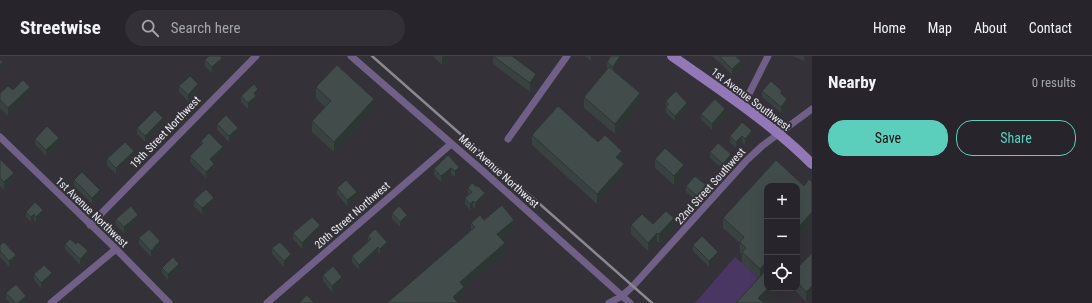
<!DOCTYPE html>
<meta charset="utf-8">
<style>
body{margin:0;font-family:"Roboto Condensed",sans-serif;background:#333137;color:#f1f3f6}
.controls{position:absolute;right:12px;bottom:12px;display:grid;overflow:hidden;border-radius:8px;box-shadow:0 4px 16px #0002}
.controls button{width:36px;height:36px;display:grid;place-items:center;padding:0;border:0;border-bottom:1px solid #434247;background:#27252b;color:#f1f3f6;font:20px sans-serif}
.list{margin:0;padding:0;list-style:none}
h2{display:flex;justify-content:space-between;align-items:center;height:52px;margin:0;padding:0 16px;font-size:17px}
h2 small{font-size:13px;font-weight:400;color:#a4a5a9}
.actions{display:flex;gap:8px;padding:12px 16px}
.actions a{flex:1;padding:9px 0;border:1px solid #5bcebc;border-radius:16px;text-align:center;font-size:14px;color:#5bcebc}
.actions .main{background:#5bcebc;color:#111}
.icon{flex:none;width:22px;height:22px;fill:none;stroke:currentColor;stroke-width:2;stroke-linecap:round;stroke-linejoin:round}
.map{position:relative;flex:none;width:812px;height:247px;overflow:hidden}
header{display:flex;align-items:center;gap:24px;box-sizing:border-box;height:56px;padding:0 20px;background:#27252b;border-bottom:1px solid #434247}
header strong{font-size:19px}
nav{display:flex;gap:22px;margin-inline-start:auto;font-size:14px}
.search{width:280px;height:36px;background:#333137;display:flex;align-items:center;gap:10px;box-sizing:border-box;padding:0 14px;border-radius:22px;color:#a4a5a9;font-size:15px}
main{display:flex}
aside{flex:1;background:#27252b}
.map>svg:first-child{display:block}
.green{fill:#493663}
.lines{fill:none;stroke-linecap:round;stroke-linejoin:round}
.street{stroke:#706087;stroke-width:7}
.secondary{stroke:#9278b6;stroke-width:10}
.rail{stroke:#8b888f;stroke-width:2.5}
.wall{fill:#394240}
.shaded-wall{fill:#2e3634}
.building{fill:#424d4b;stroke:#2e3634}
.labels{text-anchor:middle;stroke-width:4;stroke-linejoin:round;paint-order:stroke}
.street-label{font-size:11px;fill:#edebf0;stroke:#343139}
</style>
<header>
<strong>Streetwise</strong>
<div class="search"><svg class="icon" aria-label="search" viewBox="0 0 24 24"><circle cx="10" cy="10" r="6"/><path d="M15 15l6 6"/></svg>Search here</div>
<nav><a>Home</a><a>Map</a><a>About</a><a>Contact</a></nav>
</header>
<main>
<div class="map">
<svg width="812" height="247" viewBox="0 0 812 247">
<rect width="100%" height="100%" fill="#343139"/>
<!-- green -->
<path class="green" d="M735 201 760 223 746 247H695Z"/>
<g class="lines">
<!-- street -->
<path class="street" d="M351 0 484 116 630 247
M743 50 768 0
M0 81 116 193 169 247
M508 83 567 0
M90 169 256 0
M51 247 116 193
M267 247 451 88
M609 247 622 240 633 230 747 104 762 90 812 53"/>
<!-- secondary -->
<path class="secondary" d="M672 0C720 34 770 66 812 108"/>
<!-- rail -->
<path class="rail" d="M372 0 652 247"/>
</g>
<!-- wall -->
<path class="wall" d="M433 0H451L442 9Z
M493 0 536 27 530 36 493 8Z
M585 0H595L591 5Z
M611 0 614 15 640 48 615 78 584 52V41L608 13 607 12V6Z
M712 0H738V2L741 10 732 19 720 7Z
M793 0H806L804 5Z
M205 4 222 7 212 17 205 10Z
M179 30 198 34 188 45 179 36Z
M316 31 374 54 334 96 312 76V65L325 51 316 42Z
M13 34 30 39 8 60 0 52V37Z
M762 35 782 39 787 49 781 57 762 41Z
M258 39 256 41V45L248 53 241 46V40Z
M666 45 687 53 675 65 666 57Z
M701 58 725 59 712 74 701 64Z
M163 68 145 86 137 78V72Z
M217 68 238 77 229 86 217 74Z
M532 79 598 86 622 105V106L624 119 597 148 532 89Z
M730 80H752L745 89 742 86 736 92 730 86Z
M35 83 59 88 46 100 35 88Z
M201 85 223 97 213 106 214 113 206 122 190 106V100L201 89Z
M710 96 731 104 723 113 710 102Z
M134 100 116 118 107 109V103Z
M0 103 14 125 4 134 0 130Z
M655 103 684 117 674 129 655 112Z
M776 104 804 130 809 123 812 126V167L797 183V130H767V232H777V233L764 247H736L759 222 742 207V199L740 196V187L723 172V162Z
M459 111V116L455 121 451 118 441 126 434 119V113Z
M74 124 100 140 92 148 74 130Z
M686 130 706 135 697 145 686 136Z
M337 132 357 141 347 150 337 138Z
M468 132 485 143 475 153 473 151 470 154 465 148V142L469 139 468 138Z
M194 144 214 147 202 158 194 150Z
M26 156 43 160 36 166 34 164 31 166 26 161Z
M392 157 407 165 400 171 392 163Z
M116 163 138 165 124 177 116 169Z
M484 164 514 174 502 184 505 197 464 232V241L458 246 387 247 471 174V167Z
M653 168 674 171 659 187 657 185 648 195 631 178V169Z
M320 175 302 193 293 183V177Z
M368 180 387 191 380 198 378 196 359 214 352 206V200L368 186Z
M139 182 160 191 151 201 139 188Z
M65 188 88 201 80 209 65 193Z
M0 189 16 205 9 211 0 201Z
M693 189 718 202 709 211 693 195Z
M272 192 291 204 284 211 272 198Z
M812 197V241L806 246 793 232H797V212Z
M162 212 179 214 168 224 162 217Z
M34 218 52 223 41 232 34 224Z
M323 219 342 227 332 236 323 225Z
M6 237 26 246 24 247H10L6 243Z"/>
<!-- shaded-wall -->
<path class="shaded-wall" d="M443 0H451L442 9V1Z
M591 0H595L591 5Z
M620 0H624L613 16V11Z
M804 0H806L804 5Z
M222 2V7L212 17V11Z
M741 5V10L732 19V13Z
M3 6V12L0 15V9Z
M536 18V27L530 36V27Z
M198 28V34L188 45V39Z
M30 31V39L8 60V52Z
M258 33V39L256 41V45L248 53V47L254 37Z
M640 37V48L615 78V68Z
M374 43V54L334 96V86Z
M787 43V49L781 57V51Z
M687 47V53L675 65V60Z
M725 53V59L712 74V68Z
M163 62V68L145 86V80Z
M238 72V77L229 86V80Z
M752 75V80L745 89V83Z
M742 80V86L736 92V86Z
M59 82V88L46 100V94Z
M223 91V97L210 109V103Z
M134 95V100L116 118V112Z
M622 95V105L616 112V101Z
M731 98V104L723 113V108Z
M214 108V113L206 122V116Z
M624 108V119L597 148V138Z
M684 109V117L674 129V120Z
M459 111V116L455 121V115Z
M451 112V118L441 126V120Z
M14 117V125L4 134V126Z
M706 129V135L697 145V140Z
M100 134V140L92 148V142Z
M357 136V141L347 150V144Z
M485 137V143L475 153V147Z
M214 142V147L202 158V152Z
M473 145V151L470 154V148Z
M43 154V160L36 166V161Z
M812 156V167L797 183V173Z
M34 158V164L31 166V161Z
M138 159V165L124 177V171Z
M407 159V165L400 171V166Z
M674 162V171L659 187V178Z
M514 164V174L497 189V178Z
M320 169V175L302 193V187Z
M657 177V185L648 195V187Z
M160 185V191L151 201V195Z
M387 186V191L380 198V193Z
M505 187V197L464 232V241L457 247 453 241 460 226Z
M378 191V196L359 214V209Z
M88 195V201L80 209V203Z
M718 196V202L709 211V205Z
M291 198V204L284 211V205Z
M16 199V205L9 211V205Z
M767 205V216L760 223V213Z
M179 208V214L168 224V218Z
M52 217V223L41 232V227Z
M342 221V227L332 236V230Z
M812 230V241L806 246V236Z
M768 232H777V233L764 247 758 242Z
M26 240V246L24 247H18Z"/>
<!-- building -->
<path class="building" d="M209 0H220L222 2 212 11 205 4Z
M493 0H512L536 18 530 27Z
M611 0H620L613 11 607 6Z
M719 0H737L736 1 741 5 732 13Z
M0 3 3 6 0 9Z
M337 9 374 43 334 86 312 65 331 45 316 31Z
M609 11 640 37 615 68 584 41Z
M190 20 198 28 188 39 179 30Z
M23 24 30 31 8 52 0 44V37L8 30 13 34Z
M771 25 782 35 780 37 787 43 781 51 762 35Z
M254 28 258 33 254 37 256 40 248 47 241 40Z
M676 35 687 47 675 60 666 51 669 48 666 45Z
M715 43 725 53 712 68 701 58Z
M558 50 598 86 605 79 622 95 616 101 624 108 597 138 532 79Z
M155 54 163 62 145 80 137 72Z
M226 59 238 72 229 80 217 68Z
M742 66 752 75 745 83 742 80 736 86 730 80Z
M47 70 59 82 46 94 35 83Z
M209 77 223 91 210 103 214 108 206 116 190 100 203 87 201 85Z
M125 86 134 95 116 112 107 103Z
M718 87 731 98 723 108 710 96Z
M665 92 684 109 674 120 655 103Z
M448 99 459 111 455 115 451 112 441 120 434 113Z
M0 103 14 117 4 126 0 122Z
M776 104 804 130 809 123 812 126V156L797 173V130H767V205L760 213 742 196 746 192 740 186 744 181 723 162Z
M82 116 100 134 92 142 74 124Z
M695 120 706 129 697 140 686 130Z
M346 124 357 136 347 144 337 132Z
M472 127 477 131 478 130 485 137 475 147 473 145 470 148 465 142 472 136 468 132Z
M206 133 214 142 202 152 194 144Z
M35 146 43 154 36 161 34 158 31 161 26 156Z
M502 149 514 164 497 178 505 187 460 226 464 231 453 241 458 247H387L475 171 471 167 480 159 484 164Z
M131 150 138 159 124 171 116 163Z
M399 150 407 159 400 166 392 157Z
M666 155 674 162 659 178 657 177 648 187 631 169 642 158 653 168Z
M312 161 320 169 302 187 293 177Z
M149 173 160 185 151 195 139 182Z
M375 173 387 186 380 193 378 191 359 209 352 200 371 183 368 180Z
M702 180 718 196 709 205 693 189Z
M70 183 76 188 78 186 88 195 80 203 65 188Z
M4 186 16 199 9 205 0 195V189Z
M280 186 291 198 284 205 272 192Z
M812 197V230L806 236 797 226V212Z
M173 201 179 208 168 218 162 212Z
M44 209 52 217 41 227 34 218Z
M333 210 342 221 332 230 323 219Z
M767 213V232H768L758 242 764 247H736Z
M16 228 26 240 18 247H15L6 237Z
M307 239 314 247H299Z"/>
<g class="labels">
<!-- street labels -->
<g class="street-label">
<text transform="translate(751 43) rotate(37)" y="4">1st Avenue Southwest</text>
<text transform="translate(165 76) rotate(-46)" y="4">19th Street Northwest</text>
<text transform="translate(499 115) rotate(42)" y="4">Main Avenue Northwest</text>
<text transform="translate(710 130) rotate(-48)" y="4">22nd Street Southwest</text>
<text transform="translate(92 156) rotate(44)" y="4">1st Avenue Northwest</text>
<text transform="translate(352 159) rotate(-41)" y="4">20th Street Northwest</text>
</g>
</g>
</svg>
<div class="controls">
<button>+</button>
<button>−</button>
<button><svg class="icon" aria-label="locate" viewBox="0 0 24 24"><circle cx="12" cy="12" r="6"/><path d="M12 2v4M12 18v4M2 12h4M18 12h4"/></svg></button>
</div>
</div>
<aside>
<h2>Nearby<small>0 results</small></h2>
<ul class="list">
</ul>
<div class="actions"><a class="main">Save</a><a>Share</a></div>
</aside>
</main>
